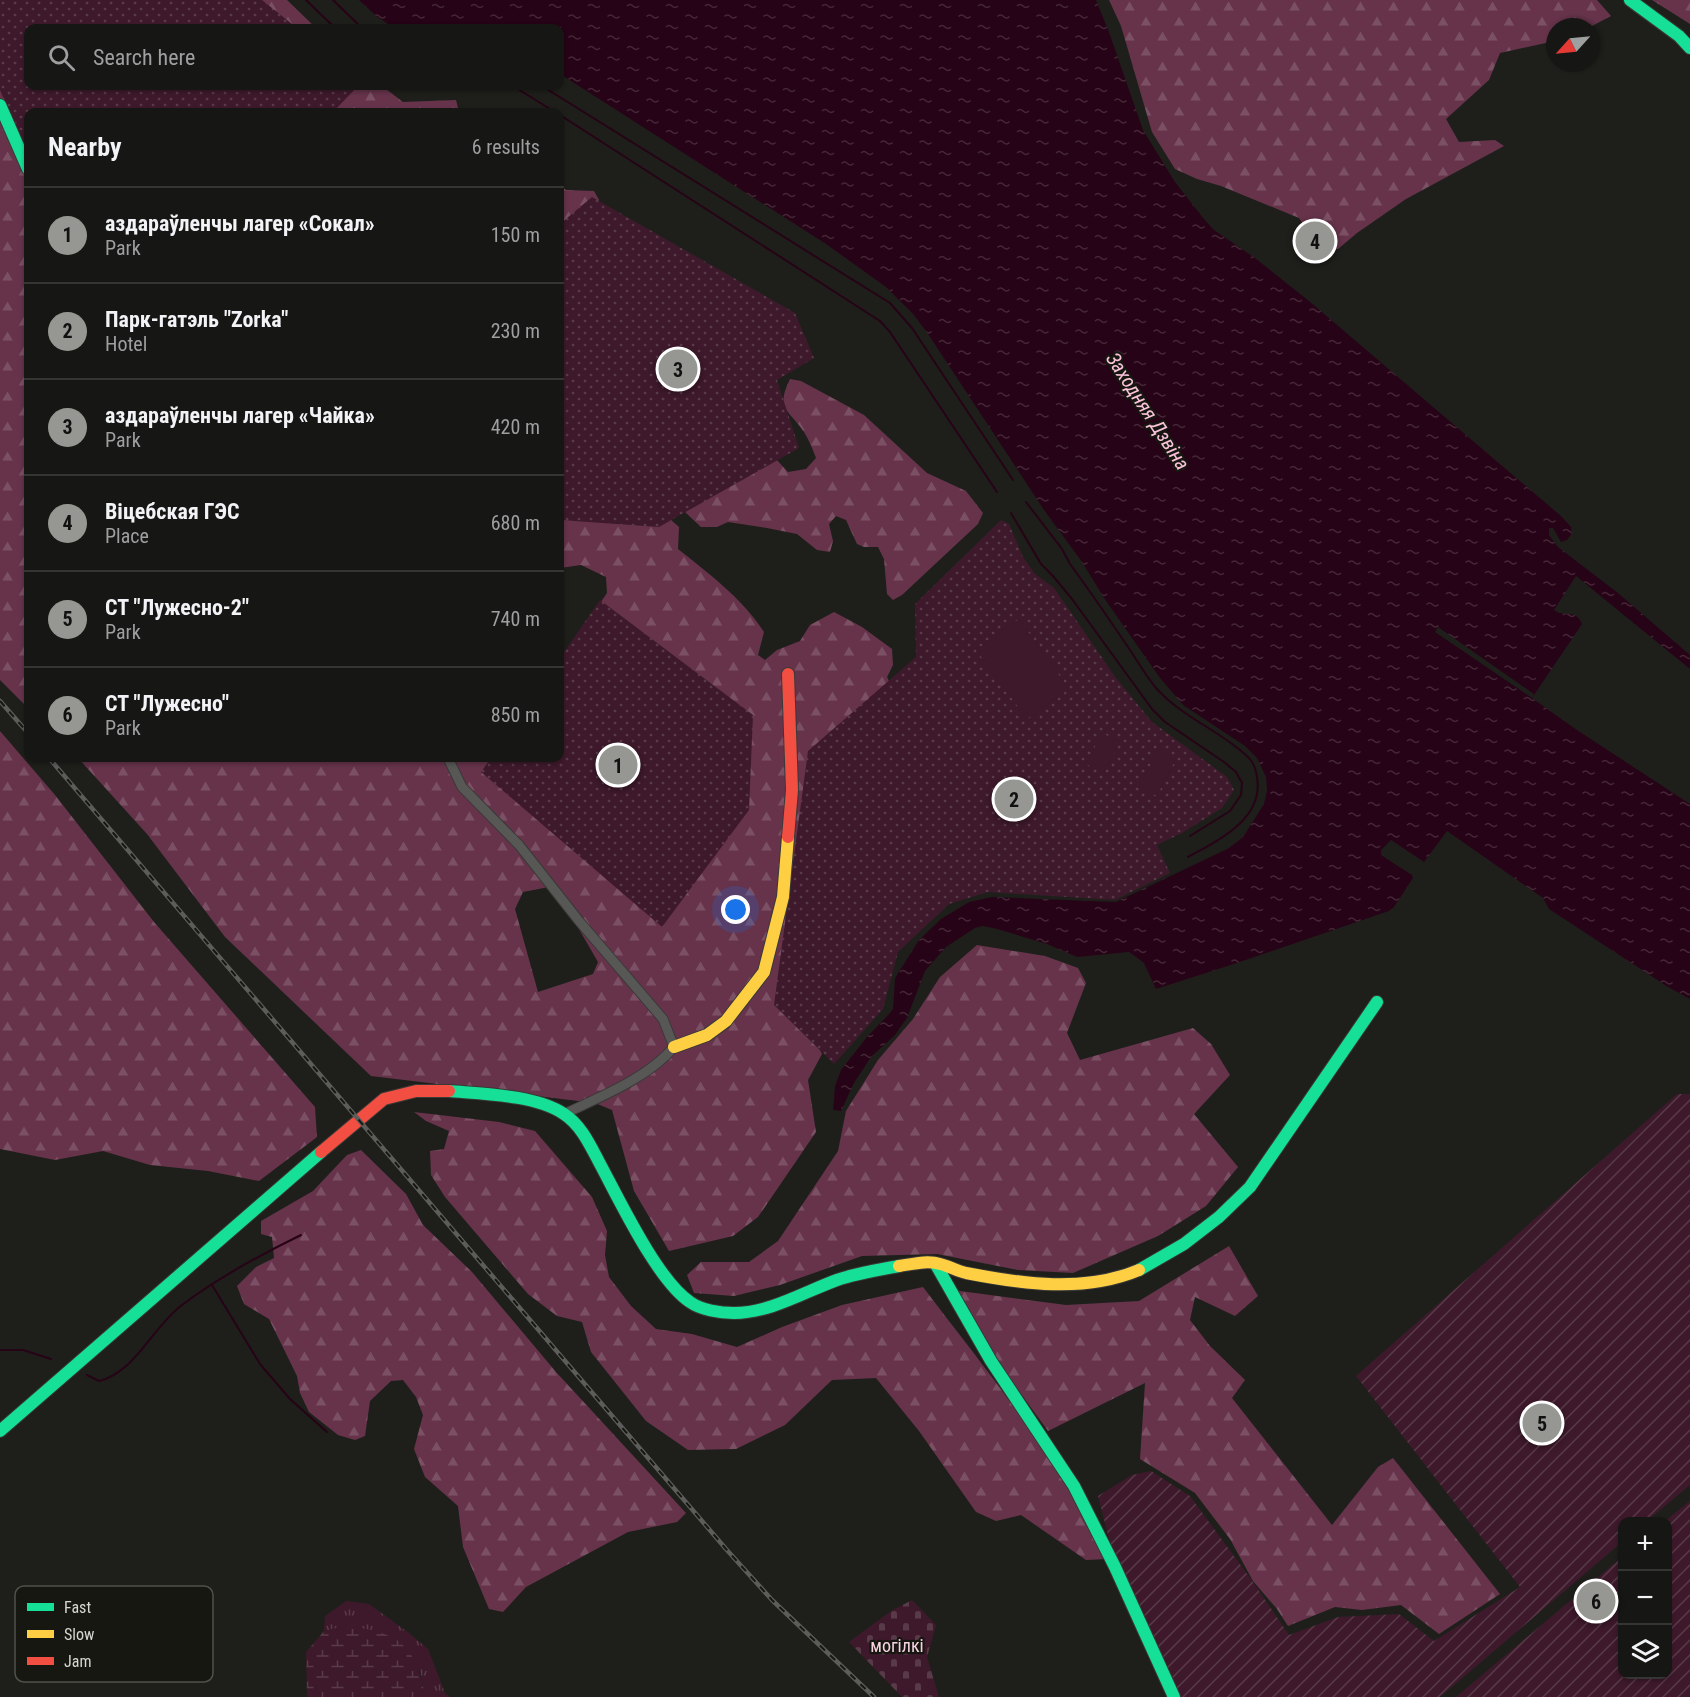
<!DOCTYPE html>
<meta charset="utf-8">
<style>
body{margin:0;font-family:"Roboto Condensed",sans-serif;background:#1f201d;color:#f1f3f6}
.controls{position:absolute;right:18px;bottom:18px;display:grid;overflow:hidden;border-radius:12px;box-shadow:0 2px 4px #0004}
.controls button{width:54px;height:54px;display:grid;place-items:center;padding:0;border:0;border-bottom:2px solid #353634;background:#161714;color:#f1f3f6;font:30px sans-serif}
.compass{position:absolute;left:1546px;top:18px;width:54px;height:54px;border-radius:50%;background:#161714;box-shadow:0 2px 4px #0004;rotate:243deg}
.you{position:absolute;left:736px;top:910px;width:21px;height:21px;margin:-15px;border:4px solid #fff;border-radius:50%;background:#1a73e8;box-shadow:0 0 0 9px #1a73e833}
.badge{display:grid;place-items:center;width:39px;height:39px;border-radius:50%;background:#969792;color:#111;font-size:20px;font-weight:700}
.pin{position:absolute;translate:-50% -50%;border:3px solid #fff;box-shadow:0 2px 6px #0006}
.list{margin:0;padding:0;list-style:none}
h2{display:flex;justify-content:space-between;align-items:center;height:78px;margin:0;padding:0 24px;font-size:26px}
h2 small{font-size:20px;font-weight:400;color:#9e9fa0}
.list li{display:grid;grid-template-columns:39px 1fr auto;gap:18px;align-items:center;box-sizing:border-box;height:96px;padding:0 24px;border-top:2px solid #353634}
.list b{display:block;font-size:22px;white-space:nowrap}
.list p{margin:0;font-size:20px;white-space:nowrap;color:#9e9fa0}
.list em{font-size:20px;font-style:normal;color:#9e9fa0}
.icon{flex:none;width:33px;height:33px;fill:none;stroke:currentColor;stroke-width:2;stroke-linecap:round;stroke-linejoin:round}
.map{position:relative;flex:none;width:1690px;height:1697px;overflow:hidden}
.search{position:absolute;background:#161714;box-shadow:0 2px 4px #0004;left:24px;top:24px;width:540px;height:66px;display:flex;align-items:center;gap:15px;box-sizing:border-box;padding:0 21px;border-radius:12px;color:#9e9fa0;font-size:22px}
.panel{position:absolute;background:#161714;box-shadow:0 2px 4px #0004;left:24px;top:108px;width:540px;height:654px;border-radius:12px}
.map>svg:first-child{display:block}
.grass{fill:url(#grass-tufts)}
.forest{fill:url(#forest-firs);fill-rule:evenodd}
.wetland{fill:url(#wetland-marsh)}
.cemetery{fill:url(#cemetery-stones)}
.park{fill:url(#park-dots)}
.garden{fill:url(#garden-furrows)}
.pitch{fill:#3e192b}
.water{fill:url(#water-ripples)}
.pier{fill:#1e1f1a}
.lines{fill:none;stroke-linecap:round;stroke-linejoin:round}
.stream{stroke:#260316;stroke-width:2}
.street-casing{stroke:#393937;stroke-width:11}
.fast-casing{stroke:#393937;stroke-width:14}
.slow-casing{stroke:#393937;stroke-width:14}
.jam-casing{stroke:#393937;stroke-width:14}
.street{stroke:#575755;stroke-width:9}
.fast{stroke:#16e098;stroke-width:12}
.slow{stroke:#ffcf43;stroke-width:12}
.jam{stroke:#f24e42;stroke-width:12}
.rail-casing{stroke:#5c5d5a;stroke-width:4.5}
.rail{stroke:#161710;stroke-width:2;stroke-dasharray:7;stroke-linecap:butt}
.labels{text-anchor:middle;stroke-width:4.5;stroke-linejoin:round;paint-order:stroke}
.park-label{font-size:18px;fill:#f9d2e2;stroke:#161710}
.water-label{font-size:20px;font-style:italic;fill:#fcc2db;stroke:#161710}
.key{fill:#161710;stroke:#50514a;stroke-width:1.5}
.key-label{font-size:16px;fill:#d7d7d3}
</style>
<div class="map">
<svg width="1690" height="1697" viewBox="0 0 1690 1697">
<defs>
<pattern id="grass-tufts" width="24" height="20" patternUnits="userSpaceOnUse" patternTransform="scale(1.5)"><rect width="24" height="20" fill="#3e192b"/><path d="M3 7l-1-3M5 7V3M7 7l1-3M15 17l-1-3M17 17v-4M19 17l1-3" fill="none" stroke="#593a49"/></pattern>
<pattern id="forest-firs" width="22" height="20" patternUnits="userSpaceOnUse" patternTransform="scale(1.5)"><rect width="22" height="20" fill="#66334b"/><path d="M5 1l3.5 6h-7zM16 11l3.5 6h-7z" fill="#7b5064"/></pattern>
<pattern id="wetland-marsh" width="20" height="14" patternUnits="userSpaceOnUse" patternTransform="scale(1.5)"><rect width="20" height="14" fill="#3e192b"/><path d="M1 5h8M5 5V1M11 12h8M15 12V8" fill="none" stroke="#593a49"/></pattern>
<pattern id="cemetery-stones" width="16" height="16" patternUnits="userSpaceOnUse" patternTransform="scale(1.5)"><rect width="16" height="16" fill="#3e192b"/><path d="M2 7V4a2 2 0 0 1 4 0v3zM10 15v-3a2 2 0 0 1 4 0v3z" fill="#593a49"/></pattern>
<pattern id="park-dots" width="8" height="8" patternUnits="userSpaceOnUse" patternTransform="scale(1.5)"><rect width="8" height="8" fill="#3e192b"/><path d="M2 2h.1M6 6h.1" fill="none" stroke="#593a49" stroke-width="1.8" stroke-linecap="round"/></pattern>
<pattern id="garden-furrows" width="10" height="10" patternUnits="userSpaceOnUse" patternTransform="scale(1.5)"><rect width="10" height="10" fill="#3e192b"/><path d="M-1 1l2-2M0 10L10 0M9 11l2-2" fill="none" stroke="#593a49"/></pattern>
<pattern id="water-ripples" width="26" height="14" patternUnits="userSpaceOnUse" patternTransform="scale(1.5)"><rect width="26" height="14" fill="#260316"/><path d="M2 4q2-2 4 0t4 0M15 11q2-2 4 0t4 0" fill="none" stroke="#452737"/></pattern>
</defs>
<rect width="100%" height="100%" fill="#1e1f1a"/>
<!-- grass -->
<path class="grass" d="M346 1601 369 1604 409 1633 428 1649 445 1693 450 1697H425L420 1671 347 1626 324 1631 325 1616Z"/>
<!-- forest -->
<path class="forest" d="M194 0H287L316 28H247Z
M1109 0H1597L1611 16 1590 27H1555V41L1500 53 1489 80 1446 119 1459 142 1495 140 1504 146 1406 199 1357 233 1338 249 1321 250 1299 218 1221 186 1197 179 1175 169 1152 132 1121 26Z
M1652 0H1690V24Z
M28 28V708L0 680V42Z
M279 86H382L403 102 456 100 459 112H255Z
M560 185 566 190 594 191 599 200 595 210 560 227Z
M790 379 801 381 864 415 927 473 966 491 983 513 978 524 902 595 893 600 887 594 884 559 878 547H864L857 544 846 520 836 516 829 524 833 541 830 552 817 550 797 534 767 528 728 522 717 527H701L686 513 681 501 775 458 788 472 806 469 816 458C813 450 809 440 804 432 789 409 775 410 790 379Z
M560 468 671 520 679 527 678 549C708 573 743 599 764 632L758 655 765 660 777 650 800 641 810 625 834 612 862 627 892 649 893 665 887 677 918 741 950 902 807 1024 822 1054 808 1080 816 1132 758 1217 733 1236 669 1251 634 1191 612 1110 595 1103 371 1076 225 937 147 834 78 758H560V653L571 657 592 615 607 593 606 577 581 565 560 568ZM554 886 598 962 593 974 538 992 515 909 523 892Z
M0 731 55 795 154 922 315 1107 317 1137 259 1181 208 1171 150 1165 103 1151 55 1160 0 1149Z
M977 945 1045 956 1078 968 1086 983 1067 1033 1080 1060 1193 1028 1211 1044 1230 1075 1194 1114 1238 1167 1206 1206 1158 1236 1073 1273 1018 1270 937 1254 862 1256 780 1285 734 1296 694 1293 687 1275 701 1262H749L778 1241 838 1151 846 1111 878 1060 913 1019 940 977Z
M414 1112 499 1122 535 1131 592 1197 607 1231 605 1255 609 1277 631 1306 656 1329 692 1334 737 1347 782 1327 842 1305 923 1287C989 1374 1060 1459 1107 1559L1086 1560 1021 1515 996 1521 976 1512 919 1431 876 1378 832 1380 785 1425 736 1449 688 1450 646 1421 591 1352 582 1322 557 1316 528 1294 445 1197 431 1175 430 1151 444 1149 449 1131 426 1121Z
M361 1150 406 1194 423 1225 472 1272 556 1372 686 1513 677 1522 628 1532 526 1587 503 1612 489 1609 463 1547 458 1506 425 1477 414 1449 423 1415 416 1397 403 1380 391 1381 370 1401 365 1436 355 1440 338 1435 309 1412 300 1393 297 1376 269 1319 244 1304 237 1286 256 1267 274 1258 272 1237 261 1234V1221L313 1191 347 1155Z
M1229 1246 1258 1296 1235 1316 1195 1297 1190 1320 1210 1346 1245 1380 1232 1398 1332 1525 1378 1467 1393 1458 1500 1594 1439 1634 1401 1605 1362 1610 1335 1607 1288 1626 1277 1609 1253 1581 1230 1539 1195 1493 1140 1459 1145 1383 1048 1431 945 1289 1066 1305 1139 1301Z"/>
<!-- wetland -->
<path class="wetland" d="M347 1626C399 1632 416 1645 425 1697H307L306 1652 324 1631Z"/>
<!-- cemetery -->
<path class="cemetery" d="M912 1600 936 1625 927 1657 939 1697H902L849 1642 891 1611Z"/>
<!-- park -->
<path class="park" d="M0 0H262L297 28H28V86H358L333 112H28V156L0 90Z
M592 197 795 313 814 358 777 380 799 448 659 527 560 520V224Z
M1001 520 1009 524 1023 557 1035 574 1054 588 1116 678 1152 722 1227 777 1234 790 1222 808 1182 833 1157 845 1170 873 1115 900 988 892 949 904 898 952 883 1009 834 1064 774 1005 808 751 916 657 915 604Z
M600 600 753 715 749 810 662 927 481 772 491 758H560V658Z"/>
<!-- garden -->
<path class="garden" d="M1677 1094H1690V1485L1647 1521 1622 1522V1542L1440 1697H1172L1117 1571 1098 1496 1132 1475 1151 1471 1190 1496 1253 1582 1289 1635 1338 1617 1399 1614 1434 1641 1520 1587 1356 1376Z
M1690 1501V1697H1456L1622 1557V1674H1668V1522L1665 1521Z"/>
<!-- pitch -->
<path class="pitch" d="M1019 619 1069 689 1027 719 976 650Z
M1102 733 1120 742 1104 773 1086 764Z
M1158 750 1176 759 1157 796 1139 787Z"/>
<!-- water -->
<path class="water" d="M359 0H1096L1109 32 1143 130 1175 182 1204 219 1214 230 1255 258 1309 301 1561 516 1571 527 1572 533 1567 540 1561 542 1553 528H1549V535L1558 547 1618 593 1690 655V669L1576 576 1554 610C1564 618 1576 608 1582 624L1532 698 1577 730 1690 804V999L1668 987 1549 909 1543 898 1447 831 1424 862 1391 840 1381 850V855L1412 875 1413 878 1394 907 1389 911 1237 963 1156 989 1144 963 1129 952 1077 957 1047 944 997 929 983 926 975 928 946 947 925 971 907 1018 895 1035 871 1057 854 1083 841 1111 833 1110 835 1086 841 1070 867 1037 890 1013 893 1009 895 978 919 940 941 919 969 902 992 897 1116 902 1229 848 1243 837 1264 804 1267 790 1266 777 1257 758 1245 746 1183 705 1160 678 1104 598 1082 562 1044 510 926 331 913 314 886 287 826 244 560 74V28H394L376 16Z"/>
<!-- pier -->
<path class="pier" d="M1438 627 1534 694 1532 698 1435 632Z"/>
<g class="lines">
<!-- stream -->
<path class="stream" d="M306 0 335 28
M333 0 362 28
M513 86 555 112
M542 86 890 303 912 328 1013 480
M560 115 880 321 890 332 997 492
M1026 502 1062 549 1070 564C1090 591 1109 619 1128 647 1137 660 1146 676 1156 688 1182 717 1219 730 1247 756 1253 761 1256 770 1257 777 1264 819 1219 840 1188 857
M1011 513 1041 564 1053 576 1072 599 1152 709 1165 722 1224 762 1236 772 1242 783 1241 795 1230 811 1190 836
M212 1285 260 1364 290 1399 327 1432
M0 1350H23L51 1359
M87 1375 99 1381C136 1372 153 1326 182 1305 219 1277 260 1255 301 1235"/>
<defs>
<path id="street" d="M448 758 462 787 519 845 579 921 663 1019 674 1047C648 1078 600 1097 564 1114"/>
<path id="fast" d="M1630 0 1679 36 1690 48
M0 105 28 169
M449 1091C483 1094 536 1095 564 1114 581 1125 590 1145 599 1162 619 1199 657 1280 690 1302 701 1310 720 1313 734 1313 770 1313 804 1292 837 1280 857 1273 878 1270 899 1266
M935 1263 991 1361 1074 1486 1115 1567 1174 1697
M1139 1270 1184 1244 1219 1217 1250 1187 1377 1002
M0 1431 321 1152"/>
<path id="slow" d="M674 1047 707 1035 726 1021 764 972 783 897 788 837
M899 1266C913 1264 927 1260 940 1264 949 1266 957 1271 966 1273 1023 1284 1084 1293 1139 1270"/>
<path id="jam" d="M788 674 792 790 788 837
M321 1152 384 1099 416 1091H449"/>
</defs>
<!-- street casing -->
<use href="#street" class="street-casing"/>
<!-- fast casing -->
<use href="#fast" class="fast-casing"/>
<!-- slow casing -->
<use href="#slow" class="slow-casing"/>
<!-- jam casing -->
<use href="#jam" class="jam-casing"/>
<!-- street -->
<use href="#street" class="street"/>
<!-- fast -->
<use href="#fast" class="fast"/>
<!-- slow -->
<use href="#slow" class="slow"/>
<!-- jam -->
<use href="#jam" class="jam"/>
<defs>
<path id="rail" d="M0 701 28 733
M49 758 726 1549 772 1600 874 1697"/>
</defs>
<!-- rail casing -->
<use href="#rail" class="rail-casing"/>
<!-- rail -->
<use href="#rail" class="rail"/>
</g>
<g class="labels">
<!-- park labels -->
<g class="park-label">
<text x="897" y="1652">могілкі</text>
</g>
<!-- water labels -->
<g class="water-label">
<text transform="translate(1148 411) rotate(57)" y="7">Заходняя Дзвіна</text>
</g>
</g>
<!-- legend -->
<rect x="15" y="1586" width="198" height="96" rx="9" class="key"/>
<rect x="27" y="1603" width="27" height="8" fill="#16e098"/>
<rect x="27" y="1630" width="27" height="8" fill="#ffcf43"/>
<rect x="27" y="1657" width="27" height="8" fill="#f24e42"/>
<g class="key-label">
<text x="64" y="1613">Fast</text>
<text x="64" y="1640">Slow</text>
<text x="64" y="1667">Jam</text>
</g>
</svg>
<div class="controls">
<button>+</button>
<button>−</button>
<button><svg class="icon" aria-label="layers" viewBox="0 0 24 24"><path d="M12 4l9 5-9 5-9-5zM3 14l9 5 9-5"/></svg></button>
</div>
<svg class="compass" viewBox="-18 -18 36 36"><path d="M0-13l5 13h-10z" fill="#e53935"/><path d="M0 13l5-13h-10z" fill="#9e9fa0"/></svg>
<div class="you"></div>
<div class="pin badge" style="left:618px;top:765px">1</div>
<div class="pin badge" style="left:1014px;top:799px">2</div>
<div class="pin badge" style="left:678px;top:369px">3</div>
<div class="pin badge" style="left:1315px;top:241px">4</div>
<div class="pin badge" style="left:1542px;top:1423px">5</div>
<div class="pin badge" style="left:1596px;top:1601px">6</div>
<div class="search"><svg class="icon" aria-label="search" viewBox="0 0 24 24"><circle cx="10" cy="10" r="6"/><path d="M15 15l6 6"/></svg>Search here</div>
<section class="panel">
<h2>Nearby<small>6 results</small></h2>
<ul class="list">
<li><span class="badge">1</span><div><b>аздараўленчы лагер «Сокал»</b><p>Park</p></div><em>150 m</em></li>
<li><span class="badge">2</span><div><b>Парк-гатэль &quot;Zorka&quot;</b><p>Hotel</p></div><em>230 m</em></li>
<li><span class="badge">3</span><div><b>аздараўленчы лагер «Чайка»</b><p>Park</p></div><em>420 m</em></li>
<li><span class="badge">4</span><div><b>Віцебская ГЭС</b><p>Place</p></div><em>680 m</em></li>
<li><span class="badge">5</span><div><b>СТ &quot;Лужесно-2&quot;</b><p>Park</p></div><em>740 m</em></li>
<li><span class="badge">6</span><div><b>СТ &quot;Лужесно&quot;</b><p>Park</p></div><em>850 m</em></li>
</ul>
</section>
</div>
